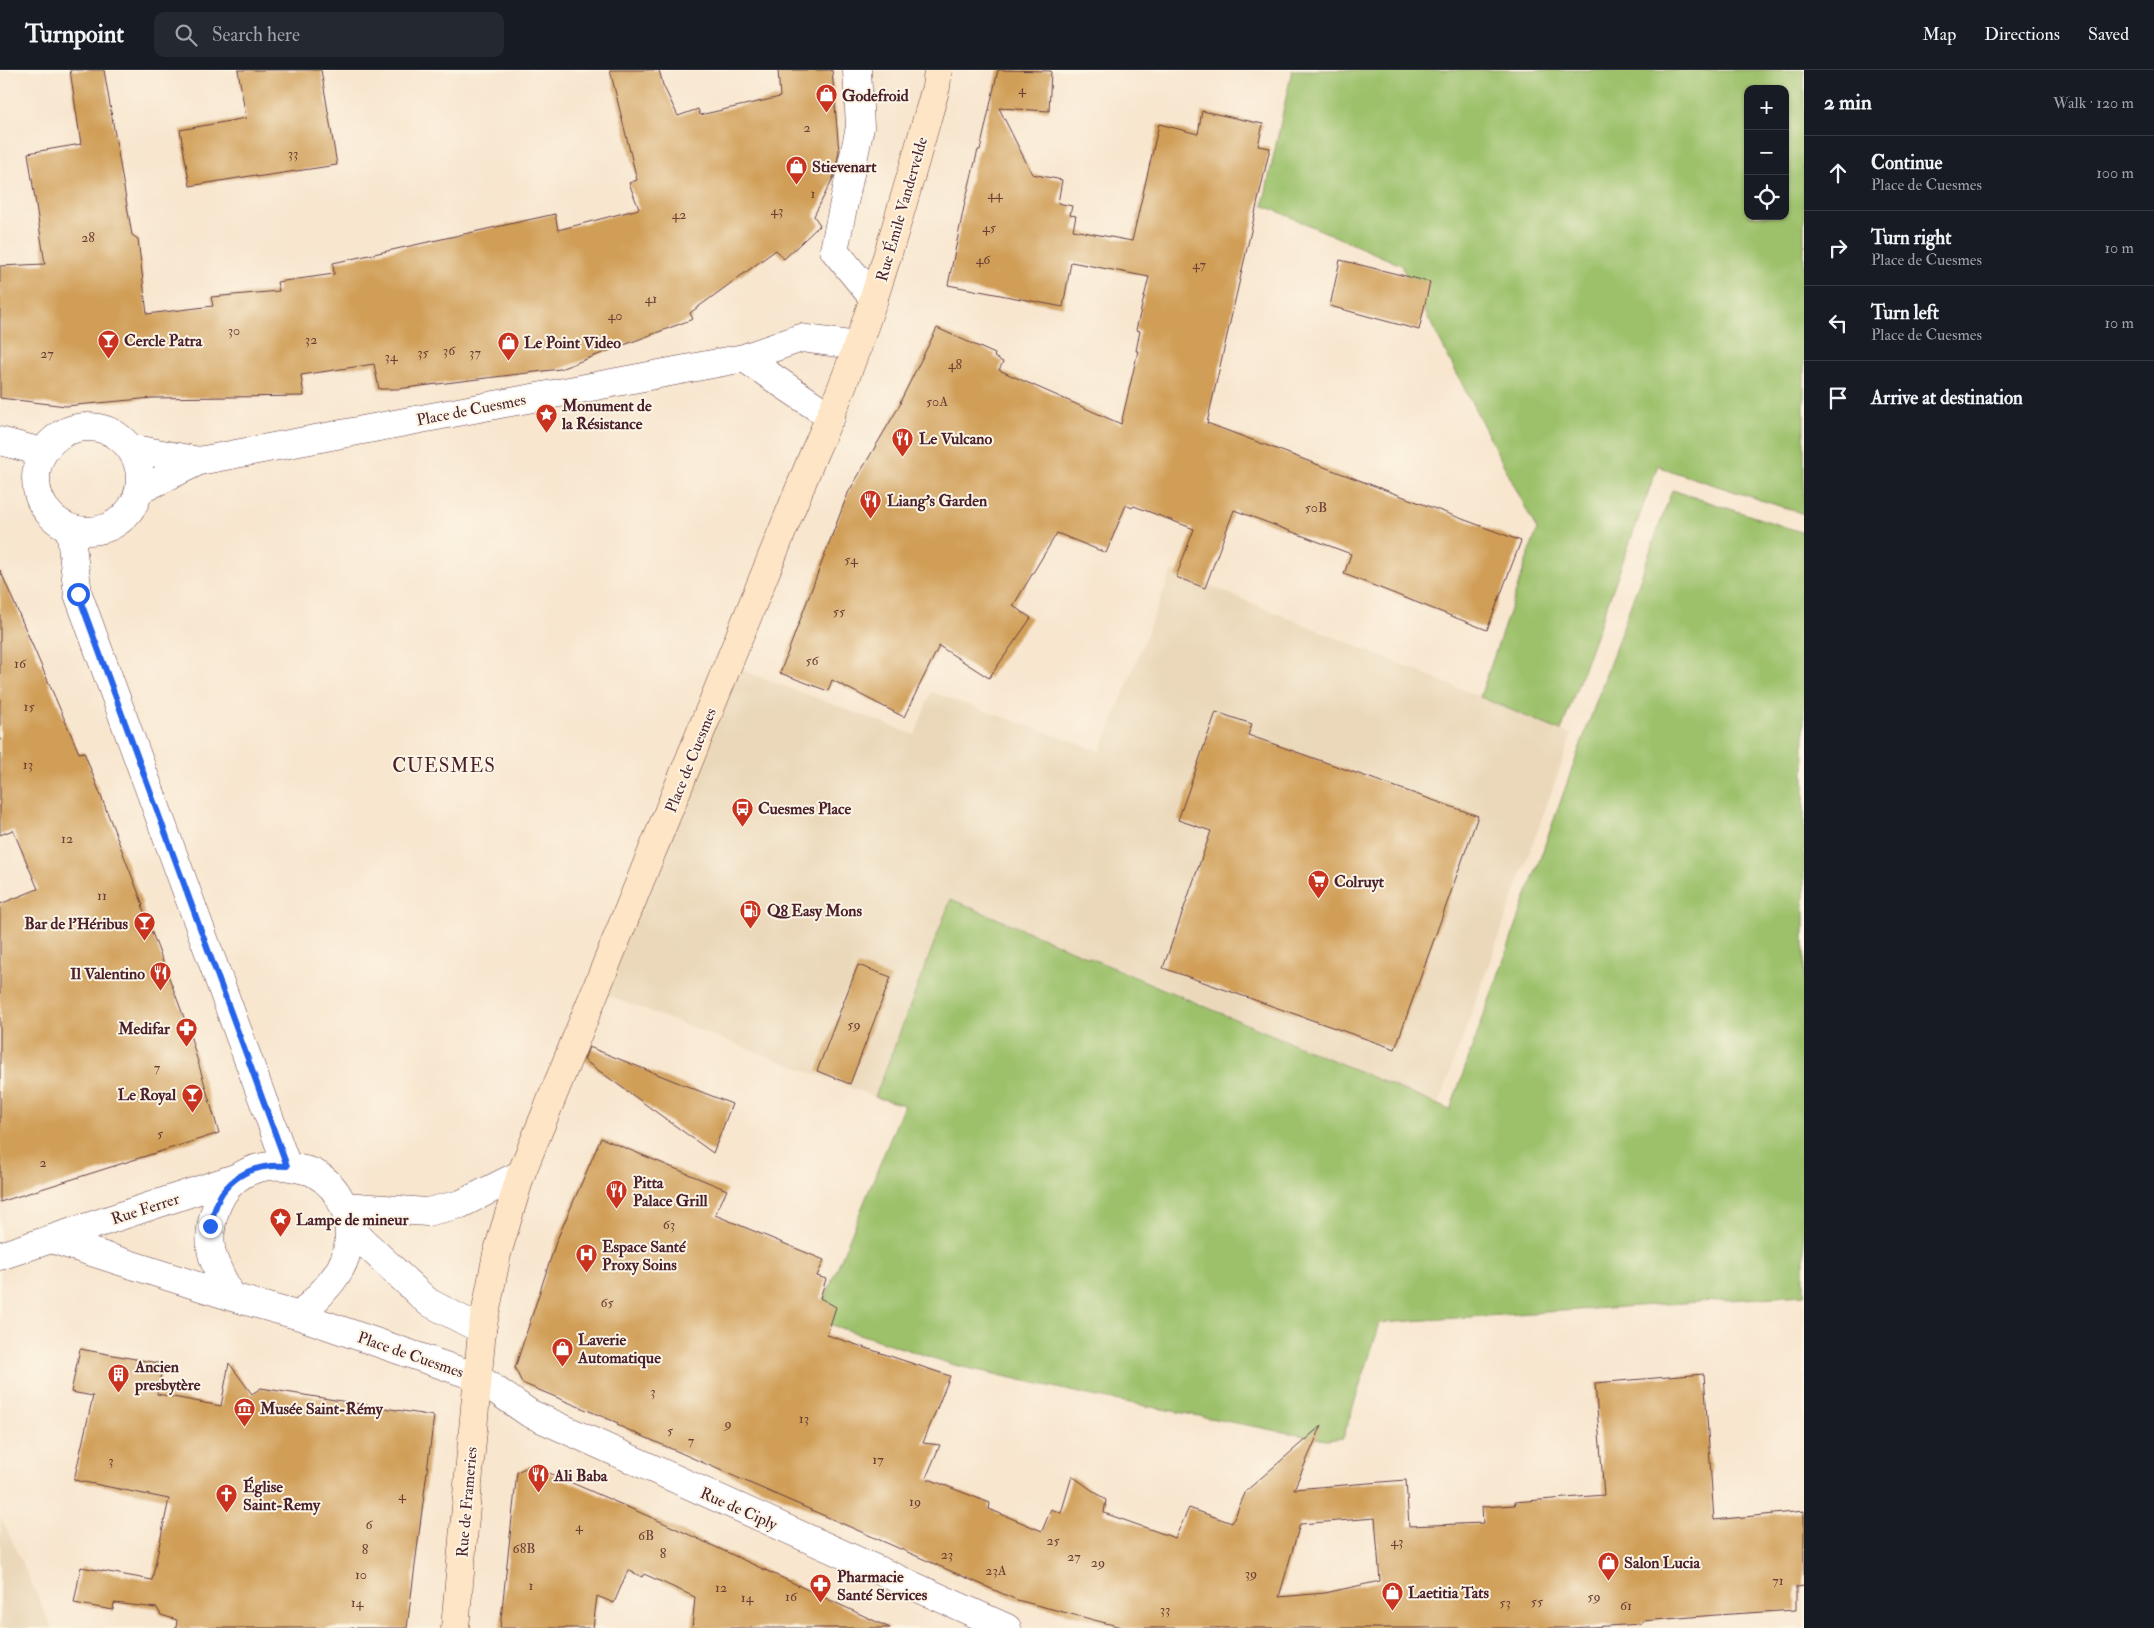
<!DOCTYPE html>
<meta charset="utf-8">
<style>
body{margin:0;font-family:"IM FELL Double Pica",serif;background:#242831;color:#f1f3f6}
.controls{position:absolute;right:15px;top:15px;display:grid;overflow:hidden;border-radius:10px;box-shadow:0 1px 4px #0004}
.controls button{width:45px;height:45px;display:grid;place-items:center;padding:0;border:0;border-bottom:1px solid #363941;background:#171b24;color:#f1f3f6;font:25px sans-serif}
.stop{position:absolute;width:15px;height:15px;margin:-11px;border:4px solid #2563eb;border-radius:50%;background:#fff}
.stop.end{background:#2563eb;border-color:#fff;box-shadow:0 1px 5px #0008}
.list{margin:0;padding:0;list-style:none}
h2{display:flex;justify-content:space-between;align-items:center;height:65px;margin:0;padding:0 20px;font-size:21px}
h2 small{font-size:16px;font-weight:400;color:#9ea1a6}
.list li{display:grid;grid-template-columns:32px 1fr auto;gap:15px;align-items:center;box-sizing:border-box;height:75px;padding:0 20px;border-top:1px solid #363941}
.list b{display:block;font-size:19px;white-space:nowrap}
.list p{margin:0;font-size:16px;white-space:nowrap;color:#9ea1a6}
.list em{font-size:16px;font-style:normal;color:#9ea1a6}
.icon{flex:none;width:28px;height:28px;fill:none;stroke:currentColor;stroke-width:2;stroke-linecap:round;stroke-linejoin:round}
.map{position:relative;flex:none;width:1804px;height:1558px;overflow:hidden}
header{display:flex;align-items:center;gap:30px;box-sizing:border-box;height:70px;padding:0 25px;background:#171b24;border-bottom:1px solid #363941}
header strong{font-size:24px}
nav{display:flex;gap:28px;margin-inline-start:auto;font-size:18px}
.search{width:350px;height:45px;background:#242831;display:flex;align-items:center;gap:12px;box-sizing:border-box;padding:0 18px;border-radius:10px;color:#9ea1a6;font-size:19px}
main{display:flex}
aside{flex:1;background:#171b24}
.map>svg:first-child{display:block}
.built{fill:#ebd8ba}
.green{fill:#9cc16b;stroke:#73704b;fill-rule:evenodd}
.building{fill:#d09e57;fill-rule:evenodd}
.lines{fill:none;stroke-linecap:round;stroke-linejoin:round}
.minor-casing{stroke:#643d44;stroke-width:29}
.tertiary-casing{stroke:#643d44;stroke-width:29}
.secondary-casing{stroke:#643d44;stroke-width:29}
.minor{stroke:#fff;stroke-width:28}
.tertiary{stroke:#fff;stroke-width:28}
.secondary{stroke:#fde5c5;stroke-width:28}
.route{stroke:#2563eb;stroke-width:6}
.labels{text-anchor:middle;stroke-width:4;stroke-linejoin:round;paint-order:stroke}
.number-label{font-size:14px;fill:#6c3f36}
.poi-label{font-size:16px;font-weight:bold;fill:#4a1f2b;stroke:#fcf5e5;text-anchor:start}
.street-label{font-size:16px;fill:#4a1f2b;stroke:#fcf5e5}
.quarter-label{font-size:19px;letter-spacing:1px;fill:#4a1f2b;stroke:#fcf5e5}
</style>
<header>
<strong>Turnpoint</strong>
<div class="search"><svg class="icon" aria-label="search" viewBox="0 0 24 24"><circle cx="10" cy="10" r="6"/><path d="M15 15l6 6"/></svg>Search here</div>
<nav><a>Map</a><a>Directions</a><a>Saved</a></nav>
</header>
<main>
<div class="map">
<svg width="1804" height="1558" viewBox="0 0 1804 1558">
<rect width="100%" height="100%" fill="#fcf5e5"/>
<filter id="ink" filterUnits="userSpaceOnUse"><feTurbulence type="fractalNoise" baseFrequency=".02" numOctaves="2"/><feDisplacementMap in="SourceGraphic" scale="10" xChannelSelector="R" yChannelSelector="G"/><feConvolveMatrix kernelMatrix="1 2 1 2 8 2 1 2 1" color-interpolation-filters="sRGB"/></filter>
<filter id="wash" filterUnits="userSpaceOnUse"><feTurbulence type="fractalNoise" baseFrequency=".0096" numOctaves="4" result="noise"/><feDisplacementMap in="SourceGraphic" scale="20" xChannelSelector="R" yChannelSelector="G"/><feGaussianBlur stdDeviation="1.12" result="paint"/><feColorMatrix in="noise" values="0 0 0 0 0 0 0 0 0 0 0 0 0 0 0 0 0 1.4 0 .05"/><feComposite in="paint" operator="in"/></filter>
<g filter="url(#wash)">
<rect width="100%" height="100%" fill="#f8e6cf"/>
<!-- built -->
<path class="built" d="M1172 500 1572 665 1438 1035 1159 915 951 829 875 1027 596 921 729 595 915 665 931 622 1101 681Z
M0 1445 52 1558H0Z"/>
<!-- green -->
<path class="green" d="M1292 0H1804V444L1665 399 1658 395 1561 661 1480 627 1537 460 1401 195 1263 135ZM1748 19H1785V146H1748Z
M1672 420 1804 463V1225L1380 1253 1343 1368 1326 1370 1093 1326 954 1295 816 1250 904 1035 875 1027 951 829 1450 1040Z"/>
<g id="blocks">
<!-- building -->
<path class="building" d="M70 0H104L132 165 138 169 147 244 213 236 211 227 279 221 277 212 334 204 333 193 555 144 558 160 639 139 629 113 637 110 610 0H659L663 15 678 46 698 39 700 45 780 27 778 0H832L839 82 834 106 814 146 820 155 784 189 776 180 690 243 693 249 560 299 397 319H379L374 294 301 305 304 326 152 328 66 336 0 328V196L45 194 28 83 81 74Z
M238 0H321L337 95 256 107V105L190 116 180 60 246 48Z
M998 0 1051 1 1049 41 999 38 1032 104 1062 110 1058 133 1072 136 1070 145 1076 146 1073 160 1132 171 1159 54 1198 64 1202 41 1263 54 1258 76 1270 78 1207 353 1521 471 1487 560 1344 504 1351 484 1234 440 1205 518 1176 507 1194 459 1134 436 1132 438 1126 435 1106 483 1057 463 1013 536 1031 548 989 608 939 576 904 647 832 610 828 621 780 603 848 423 901 333 900 332 937 258 995 284 994 287 1003 292 999 300 1121 354 1138 281H1136L1140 261 1136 260 1149 207 1071 192 1063 237 948 215 965 132 978 80H980Z
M1340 190 1430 212 1419 260 1330 236Z
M0 500 79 683 84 682 143 835 142 836 188 958 219 1063 0 1132V834L38 819 13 760 0 765Z
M1216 642 1252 654 1248 665 1478 746 1395 979 1163 898 1211 761 1178 750Z
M858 895 891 907 850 1014 817 1001Z
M589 977 732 1034 713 1083 584 990Z
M601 1068 727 1120 715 1145 824 1190 817 1206 826 1209 820 1228 836 1237 827 1265 950 1306 923 1373 940 1375 926 1408 990 1433 989 1439 1042 1461 1051 1439 1061 1443 1072 1406 1106 1430 1104 1443 1175 1468 1189 1438 1232 1453 1246 1421 1322 1355 1294 1419 1406 1410 1409 1456 1483 1453 1482 1437 1515 1435 1514 1432 1604 1425 1595 1313 1704 1304 1714 1450 1804 1441V1516L1796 1517V1540L1716 1545 1642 1551V1554L1571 1558H1125L1017 1530 617 1355 618 1353 522 1313 515 1298 556 1172ZM1375 1448 1380 1511 1325 1523 1279 1527 1300 1454Z
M80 1279 163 1294 157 1324 221 1336 229 1293 252 1324 261 1318 434 1346 407 1558H176L177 1550 161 1545 157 1538 114 1533 113 1540 74 1533 81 1497 152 1510 169 1429 74 1410 93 1326 71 1322Z
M531 1395 664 1453 890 1558H692L695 1527 644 1504 642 1507 628 1500 614 1533 597 1526 593 1558H500L517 1402Z"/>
</g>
</g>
<g filter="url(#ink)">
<use href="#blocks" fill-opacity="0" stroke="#643d44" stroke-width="1"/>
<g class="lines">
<defs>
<path id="minor" d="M857 0 860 57 834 180 874 229"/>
<path id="tertiary" d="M744 288 831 347
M36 409a52 52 0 1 1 104 0a52 52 0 1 1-104 0Z
M0 371 42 382
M130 378 199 391
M140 420 199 391 744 288 801 268 858 276
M70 459 78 524 287 1096
M344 1136 427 1142 461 1134 521 1104
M349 1158 428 1232 482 1260
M51 1169 232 1227 300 1246 477 1307 529 1343 1007 1558
M0 1186 238 1107
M232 1227C225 1213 213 1195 211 1178 209 1163 211 1152 216 1138 229 1103 261 1090 296 1098 302 1100 309 1100 314 1103 343 1118 355 1155 346 1185 339 1209 316 1228 300 1246"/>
<path id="secondary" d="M455 1558 482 1260 497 1184 521 1104 814 383C868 265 901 141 936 17L938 0"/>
</defs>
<!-- minor casing -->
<use href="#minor" class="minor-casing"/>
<!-- tertiary casing -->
<use href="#tertiary" class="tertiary-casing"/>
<!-- secondary casing -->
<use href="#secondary" class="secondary-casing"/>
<!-- minor -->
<use href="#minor" class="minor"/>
<!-- tertiary -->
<use href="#tertiary" class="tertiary"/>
<!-- secondary -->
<use href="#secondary" class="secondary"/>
</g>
</g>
<g class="lines" filter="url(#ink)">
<!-- route -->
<path class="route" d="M78 524 287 1096C262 1094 238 1101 222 1123 216 1132 213 1146 210 1156"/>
</g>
<!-- icons -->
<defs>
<symbol id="shop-pin" viewBox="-11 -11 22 30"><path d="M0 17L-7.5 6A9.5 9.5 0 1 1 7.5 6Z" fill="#c8321e" stroke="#fcf5e5"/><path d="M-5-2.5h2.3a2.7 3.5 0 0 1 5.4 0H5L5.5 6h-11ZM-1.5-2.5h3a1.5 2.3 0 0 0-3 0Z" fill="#fff"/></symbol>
<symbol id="bar-pin" viewBox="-11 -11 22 30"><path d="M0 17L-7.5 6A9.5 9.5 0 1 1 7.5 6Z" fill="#c8321e" stroke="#fcf5e5"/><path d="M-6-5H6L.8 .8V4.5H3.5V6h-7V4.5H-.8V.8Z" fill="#fff"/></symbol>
<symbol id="sight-pin" viewBox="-11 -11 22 30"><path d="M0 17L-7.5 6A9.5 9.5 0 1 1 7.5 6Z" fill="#c8321e" stroke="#fcf5e5"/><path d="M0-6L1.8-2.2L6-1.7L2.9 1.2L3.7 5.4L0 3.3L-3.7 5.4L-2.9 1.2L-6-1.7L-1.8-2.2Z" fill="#fff"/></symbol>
<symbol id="restaurant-pin" viewBox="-11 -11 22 30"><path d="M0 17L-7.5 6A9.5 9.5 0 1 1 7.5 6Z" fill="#c8321e" stroke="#fcf5e5"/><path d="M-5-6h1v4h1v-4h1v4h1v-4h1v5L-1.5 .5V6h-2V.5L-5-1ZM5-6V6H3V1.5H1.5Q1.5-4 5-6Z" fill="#fff"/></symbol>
<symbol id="bus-pin" viewBox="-11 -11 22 30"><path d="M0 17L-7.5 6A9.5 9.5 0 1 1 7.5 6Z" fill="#c8321e" stroke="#fcf5e5"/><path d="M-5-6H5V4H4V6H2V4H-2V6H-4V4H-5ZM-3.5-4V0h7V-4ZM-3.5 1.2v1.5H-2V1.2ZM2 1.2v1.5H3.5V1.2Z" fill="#fff"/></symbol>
<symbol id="supermarket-pin" viewBox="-11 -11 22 30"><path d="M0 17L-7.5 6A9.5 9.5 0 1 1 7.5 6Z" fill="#c8321e" stroke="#fcf5e5"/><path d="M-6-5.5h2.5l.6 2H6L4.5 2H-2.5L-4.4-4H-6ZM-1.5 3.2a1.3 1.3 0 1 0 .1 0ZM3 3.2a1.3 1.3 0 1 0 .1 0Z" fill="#fff"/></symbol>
<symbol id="fuel-pin" viewBox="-11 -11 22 30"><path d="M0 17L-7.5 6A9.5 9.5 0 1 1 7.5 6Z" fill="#c8321e" stroke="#fcf5e5"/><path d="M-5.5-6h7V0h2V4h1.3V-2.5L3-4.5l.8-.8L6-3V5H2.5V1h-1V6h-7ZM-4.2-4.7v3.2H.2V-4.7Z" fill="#fff"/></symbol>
<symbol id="pharmacy-pin" viewBox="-11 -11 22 30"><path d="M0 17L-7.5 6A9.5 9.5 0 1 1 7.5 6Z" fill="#c8321e" stroke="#fcf5e5"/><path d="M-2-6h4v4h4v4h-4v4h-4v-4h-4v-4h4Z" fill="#fff"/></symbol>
<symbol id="hospital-pin" viewBox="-11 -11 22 30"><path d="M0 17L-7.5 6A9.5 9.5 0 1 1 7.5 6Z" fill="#c8321e" stroke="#fcf5e5"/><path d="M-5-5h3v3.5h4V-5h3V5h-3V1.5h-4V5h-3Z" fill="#fff"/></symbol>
<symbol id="building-pin" viewBox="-11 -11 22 30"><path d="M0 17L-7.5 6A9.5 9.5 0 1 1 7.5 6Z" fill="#c8321e" stroke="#fcf5e5"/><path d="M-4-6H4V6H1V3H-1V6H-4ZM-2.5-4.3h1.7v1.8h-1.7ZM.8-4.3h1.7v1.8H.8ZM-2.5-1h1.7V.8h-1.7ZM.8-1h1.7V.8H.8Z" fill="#fff"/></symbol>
<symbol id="museum-pin" viewBox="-11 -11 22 30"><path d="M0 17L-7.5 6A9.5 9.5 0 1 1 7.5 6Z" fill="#c8321e" stroke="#fcf5e5"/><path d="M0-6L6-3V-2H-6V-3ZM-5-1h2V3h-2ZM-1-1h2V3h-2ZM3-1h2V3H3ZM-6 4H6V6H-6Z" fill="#fff"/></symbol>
<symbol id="church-pin" viewBox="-11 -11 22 30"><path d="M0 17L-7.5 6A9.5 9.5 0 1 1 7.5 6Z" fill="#c8321e" stroke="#fcf5e5"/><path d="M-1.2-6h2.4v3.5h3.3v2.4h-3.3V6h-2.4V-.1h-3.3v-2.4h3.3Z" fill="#fff"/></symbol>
</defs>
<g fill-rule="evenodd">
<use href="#shop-pin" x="814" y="12" width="25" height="34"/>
<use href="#shop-pin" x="784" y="84" width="25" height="34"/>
<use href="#bar-pin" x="96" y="258" width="25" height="34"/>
<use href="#shop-pin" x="496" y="260" width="25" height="34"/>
<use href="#sight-pin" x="534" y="332" width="25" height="34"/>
<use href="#restaurant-pin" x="890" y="356" width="25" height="34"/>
<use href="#restaurant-pin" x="858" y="418" width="25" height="34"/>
<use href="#bus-pin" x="730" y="726" width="25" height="34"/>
<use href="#supermarket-pin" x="1306" y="798" width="25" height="34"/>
<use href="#fuel-pin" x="738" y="828" width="25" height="34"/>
<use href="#bar-pin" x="132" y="840" width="25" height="34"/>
<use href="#restaurant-pin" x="148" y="890" width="25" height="34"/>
<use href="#pharmacy-pin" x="174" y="946" width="25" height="34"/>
<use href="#bar-pin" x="180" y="1012" width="25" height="34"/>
<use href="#restaurant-pin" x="604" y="1108" width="25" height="34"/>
<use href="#sight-pin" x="268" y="1136" width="25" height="34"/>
<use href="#hospital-pin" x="574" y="1172" width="25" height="34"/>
<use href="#shop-pin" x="550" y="1266" width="25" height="34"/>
<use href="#building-pin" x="106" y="1292" width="25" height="34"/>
<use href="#museum-pin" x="232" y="1326" width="25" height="34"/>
<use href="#restaurant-pin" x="526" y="1392" width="25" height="34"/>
<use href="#church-pin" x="214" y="1412" width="25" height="34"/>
<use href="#shop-pin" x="1596" y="1480" width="25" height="34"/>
<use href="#pharmacy-pin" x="808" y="1502" width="25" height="34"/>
<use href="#shop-pin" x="1380" y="1510" width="25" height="34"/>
</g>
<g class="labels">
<!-- number labels -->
<g class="number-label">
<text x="1022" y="24">4</text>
<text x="807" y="62">2</text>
<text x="293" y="88">33</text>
<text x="813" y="128">1</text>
<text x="995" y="129">44</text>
<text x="777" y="145">43</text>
<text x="679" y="149">42</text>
<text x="989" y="162">45</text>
<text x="88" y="172">28</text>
<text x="983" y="194">46</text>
<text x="1199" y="199">47</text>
<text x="651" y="233">41</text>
<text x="615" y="250">40</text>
<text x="234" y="265">30</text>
<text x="311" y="274">32</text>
<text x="449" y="285">36</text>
<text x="423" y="287">35</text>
<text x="475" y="287">37</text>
<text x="47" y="288">27</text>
<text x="391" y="291">34</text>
<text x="955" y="299">48</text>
<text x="937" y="336">50A</text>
<text x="1316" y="442">50B</text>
<text x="851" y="494">54</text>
<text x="839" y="546">55</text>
<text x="812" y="595">56</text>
<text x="20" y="598">16</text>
<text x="29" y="641">15</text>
<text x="28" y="699">13</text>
<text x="67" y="773">12</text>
<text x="102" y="830">11</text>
<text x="854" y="959">59</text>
<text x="157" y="1002">7</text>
<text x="160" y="1068">5</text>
<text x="43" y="1097">2</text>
<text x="669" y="1159">63</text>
<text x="607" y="1237">65</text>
<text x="653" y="1326">3</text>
<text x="804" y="1353">13</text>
<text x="728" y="1358">9</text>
<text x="670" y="1365">5</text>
<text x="691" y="1375">7</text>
<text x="878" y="1394">17</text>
<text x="111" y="1395">3</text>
<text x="402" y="1430">4</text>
<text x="915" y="1436">19</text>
<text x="369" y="1459">6</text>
<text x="579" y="1461">4</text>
<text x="646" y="1470">6B</text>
<text x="1053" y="1475">25</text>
<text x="1397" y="1476">43</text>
<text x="524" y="1483">68B</text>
<text x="365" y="1484">8</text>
<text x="663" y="1488">8</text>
<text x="947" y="1489">23</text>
<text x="1074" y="1491">27</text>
<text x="1098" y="1497">29</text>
<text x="996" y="1505">23A</text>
<text x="1251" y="1508">39</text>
<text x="361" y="1509">10</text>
<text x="1778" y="1515">71</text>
<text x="531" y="1520">1</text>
<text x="721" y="1522">12</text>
<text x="791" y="1531">16</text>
<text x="1594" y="1531">59</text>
<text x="747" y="1532">14</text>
<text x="1537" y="1536">55</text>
<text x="357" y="1537">14</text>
<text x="1505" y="1537">53</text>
<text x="1626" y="1540">61</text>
<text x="1165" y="1544">33</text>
</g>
<!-- poi labels -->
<g class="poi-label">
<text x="842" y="31">Godefroid</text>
<text x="812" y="102">Stievenart</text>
<text x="124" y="276">Cercle Patra</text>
<text x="524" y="278">Le Point Video</text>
<text x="562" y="341">Monument de<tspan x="562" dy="18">la Résistance</tspan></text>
<text x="919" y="374">Le Vulcano</text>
<text x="887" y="436">Liang's Garden</text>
<text x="758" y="744">Cuesmes Place</text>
<text x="1334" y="817">Colruyt</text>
<text x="767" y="846">Q8 Easy Mons</text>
<text x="128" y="859" text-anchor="end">Bar de l'Héribus</text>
<text x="145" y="909" text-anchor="end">Il Valentino</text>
<text x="170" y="964" text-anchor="end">Medifar</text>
<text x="176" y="1030" text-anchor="end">Le Royal</text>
<text x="633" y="1118">Pitta<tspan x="633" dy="18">Palace Grill</tspan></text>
<text x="296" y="1155">Lampe de mineur</text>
<text x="602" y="1182">Espace Santé<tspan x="602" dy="18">Proxy Soins</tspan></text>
<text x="578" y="1275">Laverie<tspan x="578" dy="18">Automatique</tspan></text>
<text x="135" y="1302">Ancien<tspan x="135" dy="18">presbytère</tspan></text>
<text x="260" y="1344">Musée Saint-Rémy</text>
<text x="554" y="1411">Ali Baba</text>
<text x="243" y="1422">Église<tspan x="243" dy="18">Saint-Remy</tspan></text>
<text x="1624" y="1498">Salon Lucia</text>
<text x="837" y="1512">Pharmacie<tspan x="837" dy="18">Santé Services</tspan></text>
<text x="1408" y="1528">Laetitia Tats</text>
</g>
<!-- street labels -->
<g class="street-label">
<text transform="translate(901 139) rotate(-74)" y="6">Rue Émile Vandervelde</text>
<text transform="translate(471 339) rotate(-11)" y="6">Place de Cuesmes</text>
<text transform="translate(690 690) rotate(-68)" y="6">Place de Cuesmes</text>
<text transform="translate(145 1138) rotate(-18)" y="6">Rue Ferrer</text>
<text transform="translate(411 1284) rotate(19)" y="6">Place de Cuesmes</text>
<text transform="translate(466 1432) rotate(-85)" y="6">Rue de Frameries</text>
<text transform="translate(739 1438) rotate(24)" y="6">Rue de Ciply</text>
</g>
<!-- quarter labels -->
<g class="quarter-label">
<text x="444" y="702">CUESMES</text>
</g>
</g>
</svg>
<div class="controls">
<button>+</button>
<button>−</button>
<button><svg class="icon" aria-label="locate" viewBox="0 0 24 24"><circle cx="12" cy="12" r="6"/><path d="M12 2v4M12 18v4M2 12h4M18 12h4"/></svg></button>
</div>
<div class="stop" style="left:78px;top:524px"></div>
<div class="stop end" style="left:210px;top:1156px"></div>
</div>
<aside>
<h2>2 min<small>Walk · 120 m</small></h2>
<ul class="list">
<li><svg class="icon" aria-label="ahead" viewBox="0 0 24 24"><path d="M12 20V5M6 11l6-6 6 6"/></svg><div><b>Continue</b><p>Place de Cuesmes</p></div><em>100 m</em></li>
<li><svg class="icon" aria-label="right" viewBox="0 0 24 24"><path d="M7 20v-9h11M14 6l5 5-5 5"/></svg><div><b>Turn right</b><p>Place de Cuesmes</p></div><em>10 m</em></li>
<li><svg class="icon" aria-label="left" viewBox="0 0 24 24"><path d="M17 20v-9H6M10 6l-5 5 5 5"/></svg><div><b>Turn left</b><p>Place de Cuesmes</p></div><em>10 m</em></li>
<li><svg class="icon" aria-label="arrive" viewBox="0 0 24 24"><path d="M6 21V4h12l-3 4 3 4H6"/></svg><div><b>Arrive at destination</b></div></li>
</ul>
</aside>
</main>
